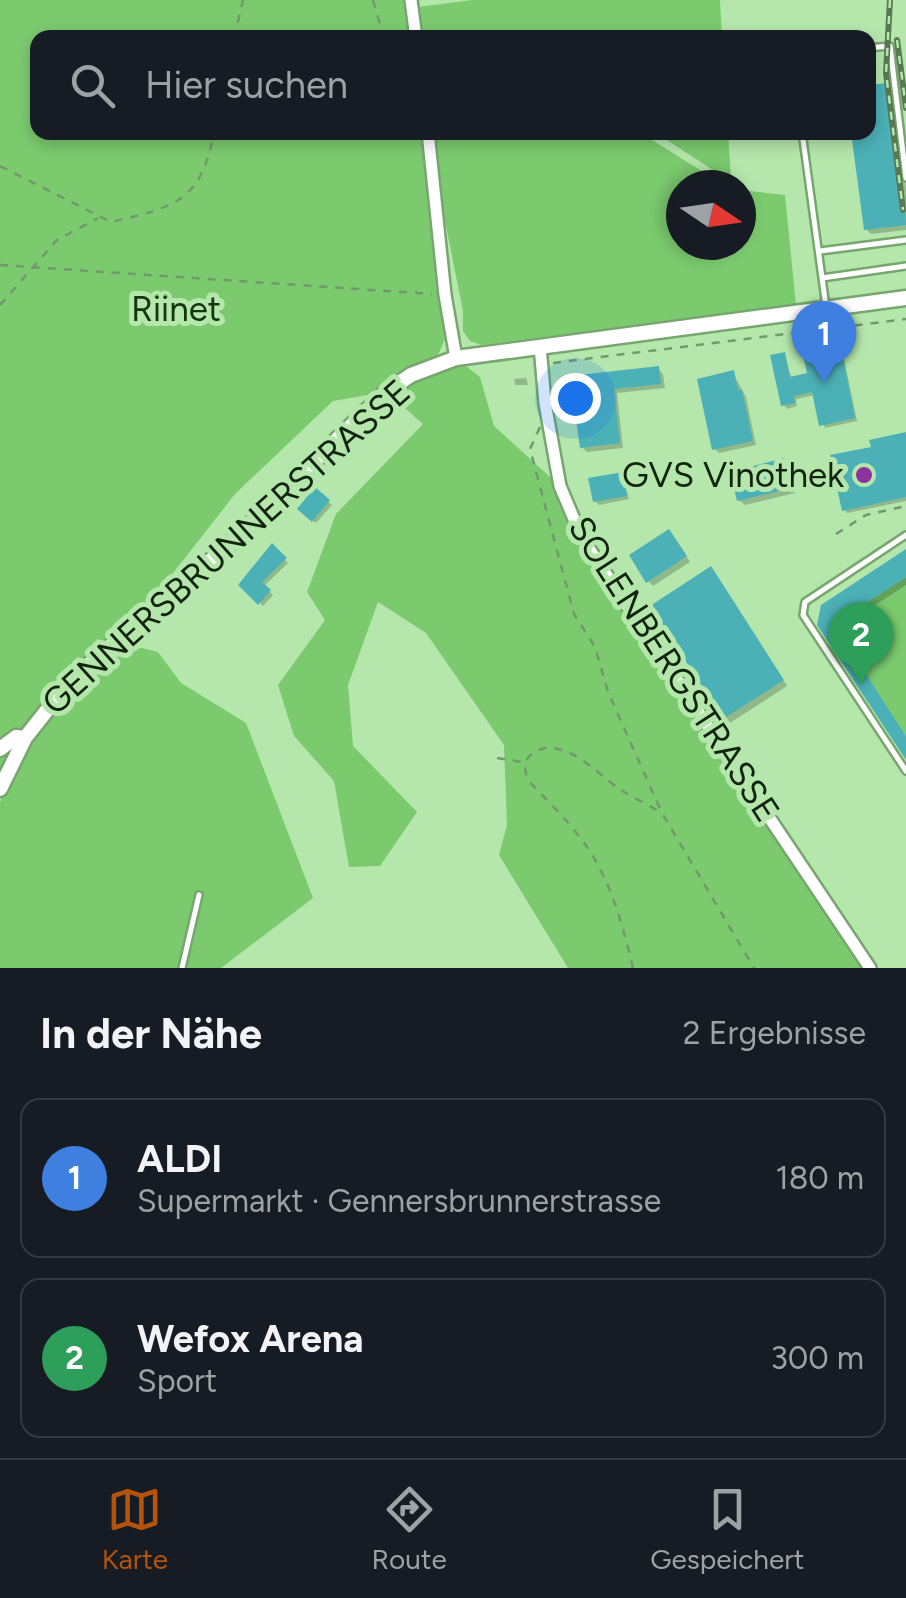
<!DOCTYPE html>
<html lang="de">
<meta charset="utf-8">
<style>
body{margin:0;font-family:Figtree,sans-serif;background:#20242c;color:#f1f3f6}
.compass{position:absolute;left:666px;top:170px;width:90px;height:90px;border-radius:50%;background:#171b24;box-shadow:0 5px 15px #0003;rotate:103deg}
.you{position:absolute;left:575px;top:398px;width:35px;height:35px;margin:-25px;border:8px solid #fff;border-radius:50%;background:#1a73e8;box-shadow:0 0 0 15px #1a73e833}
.badge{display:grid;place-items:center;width:65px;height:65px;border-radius:50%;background:#b45309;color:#fff;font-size:32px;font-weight:700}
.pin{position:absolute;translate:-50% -82px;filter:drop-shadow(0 2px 5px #0008)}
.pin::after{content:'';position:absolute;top:52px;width:35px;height:30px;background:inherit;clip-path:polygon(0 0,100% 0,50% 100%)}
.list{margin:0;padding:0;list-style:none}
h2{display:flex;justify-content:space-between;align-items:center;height:130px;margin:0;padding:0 40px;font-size:42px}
h2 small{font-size:32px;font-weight:400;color:#9ea1a6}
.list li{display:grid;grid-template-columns:65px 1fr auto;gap:30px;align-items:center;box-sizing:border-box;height:160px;margin:0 20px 20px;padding:0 20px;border:2px solid #363941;border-radius:20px}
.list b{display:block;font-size:38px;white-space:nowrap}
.list p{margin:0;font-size:32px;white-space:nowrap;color:#9ea1a6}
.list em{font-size:32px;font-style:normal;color:#9ea1a6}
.icon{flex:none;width:55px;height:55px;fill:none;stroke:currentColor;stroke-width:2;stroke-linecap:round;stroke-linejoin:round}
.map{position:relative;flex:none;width:906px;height:968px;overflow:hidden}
.search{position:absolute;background:#171b24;box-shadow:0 5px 15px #0003;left:30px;right:30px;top:30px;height:110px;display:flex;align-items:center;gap:25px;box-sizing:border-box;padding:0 35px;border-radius:20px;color:#9ea1a6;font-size:38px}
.sheet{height:490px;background:#171b24}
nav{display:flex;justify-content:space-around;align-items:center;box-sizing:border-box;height:140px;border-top:2px solid #363941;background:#171b24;font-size:28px;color:#9ea1a6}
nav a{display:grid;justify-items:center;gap:5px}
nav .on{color:#b45309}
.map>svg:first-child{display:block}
.green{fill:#7bca6e}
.shadow{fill:#0003}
.building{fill:#4bb1b7}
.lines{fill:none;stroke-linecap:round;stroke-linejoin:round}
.service-casing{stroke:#77a66f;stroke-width:10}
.minor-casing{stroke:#77a66f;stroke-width:16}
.tertiary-casing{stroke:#77a66f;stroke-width:19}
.path{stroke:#72986c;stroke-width:2.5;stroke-dasharray:8 8;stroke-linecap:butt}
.service{stroke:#fff;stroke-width:5}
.minor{stroke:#fff;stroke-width:11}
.tertiary{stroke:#fff;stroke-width:14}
.rail-casing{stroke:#587853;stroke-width:6}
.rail{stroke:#b5e7ad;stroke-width:2.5;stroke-dasharray:8;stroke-linecap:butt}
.poi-dot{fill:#8d339e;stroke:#b5e7ad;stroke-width:4}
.labels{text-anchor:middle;stroke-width:10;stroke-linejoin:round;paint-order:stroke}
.park-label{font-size:35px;fill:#14350e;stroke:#b5e7ad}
.poi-label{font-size:35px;fill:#11240e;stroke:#b5e7ad;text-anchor:end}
.street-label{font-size:35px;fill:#11240e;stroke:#b5e7ad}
</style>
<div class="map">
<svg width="906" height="968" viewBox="0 0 906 968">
<rect width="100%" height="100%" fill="#b5e7ad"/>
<!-- green -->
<path class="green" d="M0 0H411L416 37 38 38V132L428 133 447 334 438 355 379 393 333 401 235 494 142 613 68 676 0 779Z
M472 0H720L722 37H422L418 7Z
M434 133H641L724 185H681V245H741V190L785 195 796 305 481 345 470 341 463 331V311L444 216Z
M656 133H728L731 178 719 174Z
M462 363 480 377 494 426 560 486 582 538 870 968H568L499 855 507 825 504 745 426 633 378 602 348 685 353 746 417 812 380 866 349 867 334 781 294 736 278 685 325 620 307 592 336 514 423 424 390 395 424 374Z
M906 577V736L834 624Z
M142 648 158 652 181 683 246 723 313 898 221 968H0V802L25 747 63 696 110 652Z"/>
<!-- shadow -->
<path class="shadow" d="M886 86 891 91 906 189V230L871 234 866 229 868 132Z
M839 346 842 349 857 421 825 428 815 395 796 399 797 406 787 409 784 405V354L792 379 810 375Z
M658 369 663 374 665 388 617 393 623 448 587 452 582 447 573 378Z
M733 373 746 397 756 445 719 453 714 448Z
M526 378 528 385H515L514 379Z
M906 435V501L847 513 844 509 874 448Z
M783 461 788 466 795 493 745 505 739 500Z
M622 474 629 499 599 505 595 501Z
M316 491 332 505 316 523 300 509Z
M674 537 690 562 653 586 648 581Z
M272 547 288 563 264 586 273 595 263 606 241 585Z
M906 552V585L837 630 906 737V759L820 625Z
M716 574 787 686 730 723 725 718Z"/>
<!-- building -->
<path class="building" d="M888 83 900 179 903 184 906 225 864 230 851 132H868V85Z
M840 343 855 418 819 426 812 392 794 396 795 403 781 406 770 355 785 352 790 377 807 373 802 351Z
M659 366 661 384 614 389 620 443 580 448 570 376Z
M734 370 738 390H742L753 441 712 450 697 379Z
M906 432V497L842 511 830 455 871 447 869 440Z
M784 458 791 488 737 501 730 472Z
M623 472 627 496 593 502 588 478Z
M315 487 330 500 312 522 297 509Z
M669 529 687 556 646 583 629 555Z
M272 543 287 558 262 582 271 590 258 605 238 585Z
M906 549V577L834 624 906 736V760L817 625 821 605Z
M711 566 784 680 723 719 650 606Z"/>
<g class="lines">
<defs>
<path id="service" d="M868 48 890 46 906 178
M802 132 826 307
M820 251 906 240
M822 278 906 266
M906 535 805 602 803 615 906 771
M182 968 199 895"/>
<path id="minor" d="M411 0 416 38
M428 132 445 295 456 358
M540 346 545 403 560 486 582 538 870 968"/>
<path id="tertiary" d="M0 749 16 737 25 738
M0 789 25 738 70 681 223 550 386 392 411 375 456 358 906 298"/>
</defs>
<!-- service casing -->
<use href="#service" class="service-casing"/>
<!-- minor casing -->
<use href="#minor" class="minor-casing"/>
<!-- tertiary casing -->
<use href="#tertiary" class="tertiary-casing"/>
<!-- path -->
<path class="path" d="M373 0 384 38
M234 38 243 0
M0 166 111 222C174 207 201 203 214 132
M0 265 432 294
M0 305 57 240 98 218
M553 363 906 319
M540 427 530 449 574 614 595 647 608 692 662 813 754 968
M836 534 866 515 906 506
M497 758 523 762
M633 968C623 925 609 874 581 839 566 818 546 800 529 781 524 770 522 761 533 753 562 734 597 773 618 788 631 797 647 804 660 812"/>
<!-- service -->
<use href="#service" class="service"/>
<!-- minor -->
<use href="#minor" class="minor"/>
<!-- tertiary -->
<use href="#tertiary" class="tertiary"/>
<defs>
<path id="rail" d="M890 0 886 73 903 210
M897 40 906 108"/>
</defs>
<!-- rail casing -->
<use href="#rail" class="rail-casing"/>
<!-- rail -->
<use href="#rail" class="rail"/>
</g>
<!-- markers -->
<circle class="poi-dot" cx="864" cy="475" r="10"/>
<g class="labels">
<!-- park labels -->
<g class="park-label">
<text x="176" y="321">Riinet</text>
</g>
<!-- poi labels -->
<g class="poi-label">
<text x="844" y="487">GVS Vinothek</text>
</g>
<!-- street labels -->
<g class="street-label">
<text transform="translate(226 547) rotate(-42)" y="12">GENNERSBRUNNERSTRASSE</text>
<text transform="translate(674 669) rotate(57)" y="12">SOLENBERGSTRASSE</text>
</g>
</g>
</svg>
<svg class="compass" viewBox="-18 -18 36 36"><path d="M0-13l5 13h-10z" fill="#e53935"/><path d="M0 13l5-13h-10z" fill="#9ea1a6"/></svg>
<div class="you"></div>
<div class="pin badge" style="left:824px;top:383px;background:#3f7fe0">1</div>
<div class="pin badge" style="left:861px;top:684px;background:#2e9e5b">2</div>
<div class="search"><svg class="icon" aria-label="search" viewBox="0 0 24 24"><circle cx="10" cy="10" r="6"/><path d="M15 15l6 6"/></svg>Hier suchen</div>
</div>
<section class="sheet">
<h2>In der Nähe<small>2 Ergebnisse</small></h2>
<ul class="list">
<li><span class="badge" style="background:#3f7fe0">1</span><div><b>ALDI</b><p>Supermarkt · Gennersbrunnerstrasse</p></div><em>180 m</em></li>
<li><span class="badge" style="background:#2e9e5b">2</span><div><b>Wefox Arena</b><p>Sport</p></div><em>300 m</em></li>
</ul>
</section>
<nav>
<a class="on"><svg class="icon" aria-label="map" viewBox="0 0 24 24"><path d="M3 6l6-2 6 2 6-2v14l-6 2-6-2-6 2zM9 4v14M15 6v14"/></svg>Karte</a>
<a><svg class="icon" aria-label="directions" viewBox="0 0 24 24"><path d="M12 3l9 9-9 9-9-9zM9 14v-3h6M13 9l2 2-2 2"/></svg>Route</a>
<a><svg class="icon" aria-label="saved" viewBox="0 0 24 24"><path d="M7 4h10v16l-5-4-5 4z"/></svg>Gespeichert</a>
</nav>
